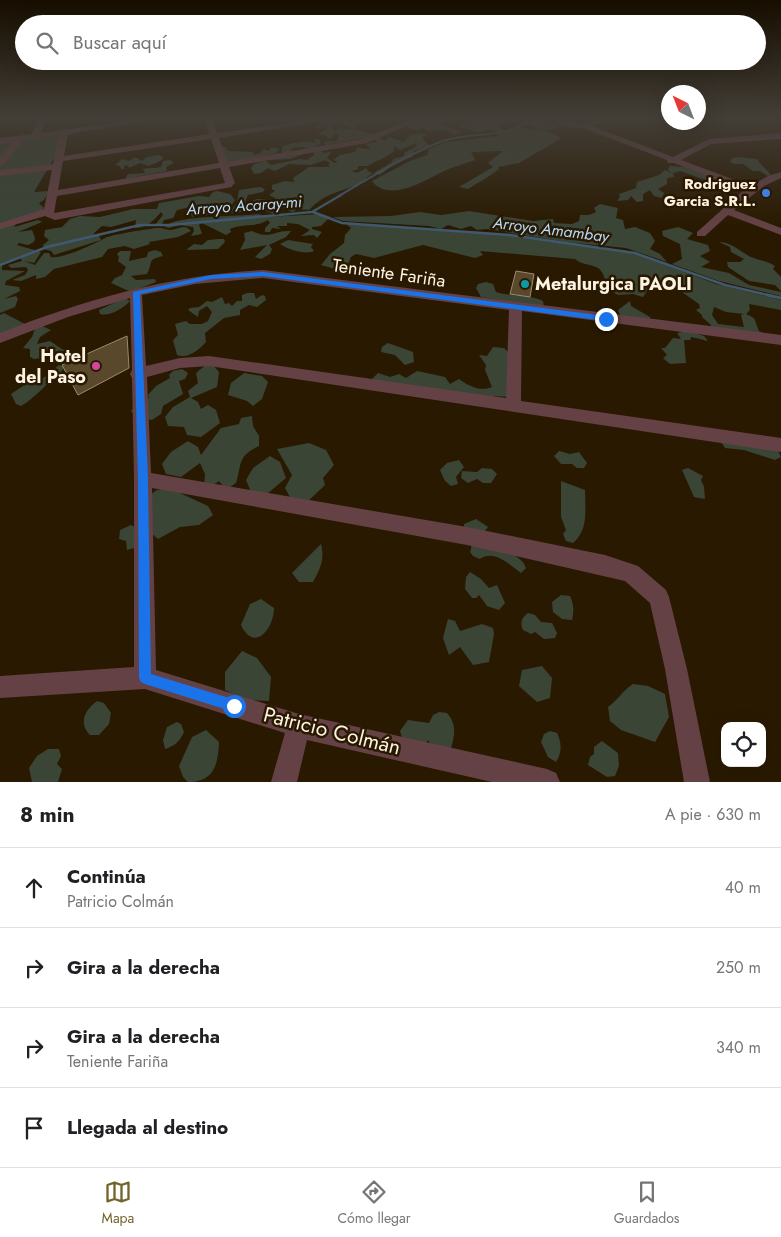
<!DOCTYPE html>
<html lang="es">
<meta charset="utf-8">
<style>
body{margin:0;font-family:Jost,sans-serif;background:#f2f2f2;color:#202124}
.controls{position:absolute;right:15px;bottom:15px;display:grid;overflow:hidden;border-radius:10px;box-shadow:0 5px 20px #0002}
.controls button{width:45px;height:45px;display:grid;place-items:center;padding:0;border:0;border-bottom:1px solid #e0e0e0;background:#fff;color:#202124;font:25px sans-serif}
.compass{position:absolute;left:661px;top:85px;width:45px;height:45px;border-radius:50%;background:#fff;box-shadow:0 5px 20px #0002;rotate:318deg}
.stop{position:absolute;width:15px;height:15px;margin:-11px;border:4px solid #1a73e8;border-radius:50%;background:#fff}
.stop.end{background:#1a73e8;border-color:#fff;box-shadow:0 1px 5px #0008}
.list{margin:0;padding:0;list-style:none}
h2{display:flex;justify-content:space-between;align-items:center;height:65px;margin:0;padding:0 20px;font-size:21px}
h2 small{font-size:16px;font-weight:400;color:#757577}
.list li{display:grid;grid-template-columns:32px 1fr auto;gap:15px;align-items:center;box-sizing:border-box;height:80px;padding:0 20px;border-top:1px solid #e0e0e0}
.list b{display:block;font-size:19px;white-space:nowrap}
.list p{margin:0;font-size:16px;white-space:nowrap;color:#757577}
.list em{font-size:16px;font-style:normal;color:#757577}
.icon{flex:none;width:28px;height:28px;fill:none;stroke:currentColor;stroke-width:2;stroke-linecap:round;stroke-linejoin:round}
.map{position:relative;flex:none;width:781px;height:782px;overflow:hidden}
.search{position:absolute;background:#fff;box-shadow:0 5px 20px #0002;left:15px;right:15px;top:15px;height:55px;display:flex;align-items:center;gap:12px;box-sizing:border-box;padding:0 18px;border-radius:28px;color:#757577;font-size:19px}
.sheet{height:385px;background:#fff}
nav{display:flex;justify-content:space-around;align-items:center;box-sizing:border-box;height:70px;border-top:1px solid #e0e0e0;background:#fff;font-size:14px;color:#757577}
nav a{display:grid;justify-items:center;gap:2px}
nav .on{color:#72642b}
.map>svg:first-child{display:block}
.green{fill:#3a4536;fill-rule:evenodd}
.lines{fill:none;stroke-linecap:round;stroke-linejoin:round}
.stream-far2{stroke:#3f5971;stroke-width:2}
.stream-far1{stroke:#3f5971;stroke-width:2.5}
.stream{stroke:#3f5971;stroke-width:3}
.building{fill:#5a482c;stroke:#9e8a6c}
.minor{fill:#644145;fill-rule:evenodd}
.route{fill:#1a73e8}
.shop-dot{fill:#3f7fe0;stroke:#291900;stroke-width:2}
.culture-dot{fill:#0f9aa8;stroke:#291900;stroke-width:2}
.hotel-dot{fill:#d1479c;stroke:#291900;stroke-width:2}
.labels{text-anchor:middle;stroke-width:5;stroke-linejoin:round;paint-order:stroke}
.far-poi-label{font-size:15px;font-weight:bold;fill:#fef3e3;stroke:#291900;text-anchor:end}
.far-water-label{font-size:16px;font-style:italic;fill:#b4dafe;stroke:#291900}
.street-label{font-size:18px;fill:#fef3e3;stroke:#291900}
.poi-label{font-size:18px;font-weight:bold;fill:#fef3e3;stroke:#291900;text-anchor:start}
.near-street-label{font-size:21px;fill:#fef3e3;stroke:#291900}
</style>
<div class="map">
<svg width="781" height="782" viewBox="0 0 781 782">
<rect width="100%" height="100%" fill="#291900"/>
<!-- green -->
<path class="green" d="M320 117 335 118 336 122 332 126 335 132 338 129H354L342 125 346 121 354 122 350 119 351 117 343 122 337 119 341 117 380 119 374 122 364 119 355 129 372 134 374 135 373 136 325 145 323 142 337 141 339 135 336 133 330 139 324 135H317L329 127 316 128V126L326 125 316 122 329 120Z
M422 117H435L433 118 446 120 441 125 463 132 455 135C444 129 441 129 430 132L423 127 417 131 409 128 406 124Z
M466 117H480L485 121 498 117 500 120 509 121 498 125V127L504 130 502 132 521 128 542 130 527 124 531 121 528 117H546L549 118 544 119 549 123 561 121 576 128 562 126 546 131 562 138 519 163 498 167 499 169C489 177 479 182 468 189L459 187 493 167 488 163 503 151 471 152 475 160C464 164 452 167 442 172 424 181 389 203 372 181L410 161 427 155 429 149 445 142 497 136V132H500L486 130 479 133 457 126 468 123 464 119Z
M77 133 67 136 34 192 49 191 44 200 39 203 44 208 39 213 19 219 14 227 38 220 42 222 18 232 32 230 35 238 34 242 28 245 19 243 17 245 41 252 34 263 24 261 35 265 44 253H49L51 257C64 259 96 243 107 237 112 235 155 227 160 228 163 228 167 230 171 230 179 229 185 223 191 231L178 237 149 242 150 244 134 249 125 246 108 249 102 257 54 269 45 277 36 279V275L21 281 12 280 25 275 28 270 26 267 11 268 8 265 22 261 20 257 2 265V270L25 271 6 281 5 285 19 287 20 291 4 299 16 296 18 299 15 307 0 313V140Z
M420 133 427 134 422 138 429 146 414 151 412 157 395 163 380 175 373 173 366 178V181C343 192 327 191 309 210L298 209 304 203V198L293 205 296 210 292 212C283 208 283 204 270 209L278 212 274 214 266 211 264 208 248 209 235 214 229 212 237 203 239 190 260 187 265 189 263 192 248 195 245 202 248 203 257 199 274 200 275 198 269 195 275 191 272 189V185L285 181 294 182 293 178 309 167H330L328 165 330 163 325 160 311 165 289 164 275 171 268 168 261 173 254 174 251 168 254 164 266 161 271 165 300 159 307 160 314 155 312 148 298 147 291 149 292 152 311 151 291 159 268 160 282 153V147C289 143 307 140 315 143V139H319L321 143 315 147 324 153 331 152 327 158 334 163 338 162 333 160 340 155 355 152 357 148 369 149 370 148 366 144 377 142 375 139 379 137 384 141 389 137 404 142 410 135ZM416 143 417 146 404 153V156L393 159 392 162 374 173 369 172 366 168 357 173 352 171 358 169V166H368C377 160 386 158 394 151V146L400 150Z
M220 146H224L229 151 253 152 254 155 261 153 263 149 269 151 271 147 279 149 276 153 237 163 220 162Z
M159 155 163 157 162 160 149 166 140 163 129 168 128 165 124 166V169H121L120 166 115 165 122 159 129 161 135 157 142 161 147 157Z
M738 157 757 159C760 165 767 169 771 175L768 176 760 171H753L743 164H734L730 162 732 158Z
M170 160 174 163 166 167 167 171 114 181 125 179 128 174 145 173 143 169C150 167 155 169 161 167L163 161Z
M670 166 685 167 744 189 737 191 680 171 673 173 674 177 667 178V184L658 189 664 193 662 198 654 196 650 190 643 194V201L637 202 631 196 628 200 617 201 620 197 619 194 636 188 637 182 659 175 665 170 671 173 668 170Z
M217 191 230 194 235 200 227 212H221L222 204 216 206 217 208 213 210 216 212 214 214 192 217 190 212 199 208 194 206 177 210 173 218 164 220 161 226 155 225 163 215 161 212C154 220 147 228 135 228L136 220 111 227 102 226 93 234 99 235 101 240 54 255 51 251 44 249 43 245 49 240 44 236 45 230 62 227 70 219 80 216 100 217 133 209H157L159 203 199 196 209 197 213 192Z
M600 204 618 208 616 218 623 220 625 229 635 227 650 233 655 241 650 249 660 254 667 262 626 248 566 242 487 229 477 230 471 226 461 229 448 225 441 229 429 226 343 221 333 217 391 216 420 212 441 215 469 211 533 221 553 219 554 223 572 224 579 221 580 215H589L596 212 594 208Z
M258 214 269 217 322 214 330 217 321 226 312 227V229L322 232 317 238 314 235 301 236 310 230 298 224 287 223V226H277L281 229 272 228 270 232H265V228L270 223 268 220C255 228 242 223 230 229L231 232 226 235 202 223 199 225 202 234 191 236 194 231 193 227 180 225 169 228 165 227C173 215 241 217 258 214Z
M345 223 510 235 635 253 716 284 781 300V310L749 304 750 310 746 314 754 318 759 331 766 334 710 327 711 325 702 317V315L696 310 700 308 699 304 679 290 672 291 656 286 647 291 643 297 633 294 618 295 609 290C605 283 605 273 598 268 591 264 582 265 575 259L480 251 483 255 475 258 423 245 374 258 356 254 351 257 347 267 335 269 321 265 330 254 344 243 345 235 351 228ZM714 307 726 312 744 314 741 315 744 327 718 324 712 315Z
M678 227 693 233 687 239 708 245 710 251 700 256 710 262 701 267 729 273 749 285 781 292V296L719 281 672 264 682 259 680 244 663 236 662 231Z
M252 231C271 240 273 230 291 231L286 237 269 245 272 249 270 254 261 259 255 257 267 245 240 250 245 240 244 233Z
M219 239H224L225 242 218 249 186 250 194 244 202 245 208 240Z
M288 240 313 244 311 247 314 251C306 255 289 250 280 244Z
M719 242C729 242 736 248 744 253 753 260 766 260 775 266L773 269 781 277V291L775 285 749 281 728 267 727 262H740L744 259 731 252 730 247Z
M155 250 161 252 163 256C146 260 154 261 147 274L131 276 136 280 155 279 156 282 131 292 111 283 115 278 122 275 126 267 118 261 119 257 117 254 120 251H131L129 261 147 257 148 252Z
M486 282 493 284 496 292C511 297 529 294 543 301L544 307 481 297 476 288 478 284Z
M247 293H254L256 299 262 295 265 296 266 300 257 307 249 305 240 310V315L224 318 205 333 206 342C199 350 188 359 177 355L173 340 178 335 175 324 186 321 190 324H202L208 321 212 312 207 306 199 311 198 317 188 310 190 308 199 307 207 301 212 302 222 297 225 304 229 303 232 306 237 301H242V295Z
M125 298 130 301C124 308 109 317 100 314L99 310Z
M630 301 631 306 650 317V321L620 316 618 310Z
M4 313 25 324 0 335V315Z
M42 326 51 330 40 337 37 344 50 341 65 351 62 355 34 359 30 357V349L23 348 32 337 35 329Z
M688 331 704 336 708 341 691 337 690 340H684L686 363 670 364 663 358 667 355 661 348H665L673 338 681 339 677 333Z
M388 343 413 352 414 362 405 365 395 355 381 352 382 347Z
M493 347 504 348 508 352 509 397 494 396 487 402 373 381 372 379 378 373 390 377 399 374 406 378 417 371 445 377 450 384 459 379C469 386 479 392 492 387L485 370 486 365 479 355 487 356Z
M207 364 213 365 219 372 217 387 191 398 198 402 201 409 208 405 216 410 220 423 201 437 187 435 184 427 168 426 165 417 173 407 190 397 188 391 198 383 196 373Z
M59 365 64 367 62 371C49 381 34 399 21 406L16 404 11 394 32 380 42 379Z
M182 369 188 373 185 379 179 381 183 394 163 406 161 414 152 420 137 417 131 411 138 403 149 398 148 395 156 386 170 378 169 375 173 371Z
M244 373 262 376 268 382 262 399 253 406 247 401 228 395 231 383Z
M252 416 253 426 259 436V446C237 456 242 464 236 483L230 487 223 486 219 481 213 485H204L205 474 200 463 181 477 166 474 162 464 171 452 188 441 198 447 201 455 221 428 239 424 241 418Z
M720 440 778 451 781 457 775 460 744 450 725 448Z
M309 443 326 450 334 465 323 478 325 485 307 502 291 499 285 488 292 475 277 449Z
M559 451 570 454 579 452 587 463 584 468H577L572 464H561L554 456Z
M270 456 280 462 286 478 267 494 251 492 246 480 253 468Z
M459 460 464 467 456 477 458 484 451 486 445 481 440 470 447 463Z
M482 468 492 469 497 474 491 483H483L477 479 468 483 461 478 462 471 477 472Z
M688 468 703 476 701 480 704 487 705 499 694 497 682 470Z
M561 481 585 490C585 509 589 530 573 543L566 541 563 534 566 530 561 517Z
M169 488 208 506 213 515 199 525 180 527 158 539 135 518 137 504 157 490Z
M476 519 488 527 485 531 523 562 526 568 521 573C510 565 494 549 480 559L473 556 470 552C475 541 464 535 464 524Z
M131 525 135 527 137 547 127 550 126 541 119 539 120 530Z
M321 544C325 560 320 569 313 582H299L292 573Z
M470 572 481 579 489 588 497 585 505 603 499 610 487 606 479 595 476 598H472L465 589 466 577Z
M561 595 570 596C574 605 574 611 572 620L562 619 553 612 552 602Z
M261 599 274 608C274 629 254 653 241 625L250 604Z
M528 613 535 615 541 622 552 623 557 633 555 638 544 639 535 632 531 634 523 630C520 623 521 618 528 613Z
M448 619 455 621 460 631 482 624 493 628 494 634 489 662 473 665 460 647 449 655 443 638Z
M242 651 257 658 271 677 269 701 246 700 225 690V672Z
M542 666 552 678 550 698 537 702 519 686 522 670Z
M633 684 648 686 665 694 669 717 655 742 621 730 610 721 608 707C618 700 623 690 633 684Z
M97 701 104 703 111 713 109 724 99 735H90C78 723 85 710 97 701Z
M439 712 447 713C458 725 454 738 450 752L438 757 428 740 425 746 404 743 400 731 408 720 429 723 433 715Z
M177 722 181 724 184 732C180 741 175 746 165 749L163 740 167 727Z
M206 730 219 742C218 765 214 782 188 782L183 777 179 766 192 737Z
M550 731 557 733C562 743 562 753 556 762L548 757 541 742 544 734Z
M602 741 618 753 619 766 615 776 607 777 588 765 590 757 594 754V747Z
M48 749H59L61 756 57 764 62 769 58 782H32L29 768 37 756Z"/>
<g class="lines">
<!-- stream-far2 -->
<path class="stream-far2" d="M339 196C371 177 405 156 440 142 467 131 505 140 529 120L526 117"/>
<!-- stream-far1 -->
<path class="stream-far1" d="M313 212 342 223 510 235 635 253 725 285 772 296
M0 265 47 247 140 225H170L312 212 341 195"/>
<!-- stream -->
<path class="stream" d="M767 295 781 298"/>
</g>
<!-- building -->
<path class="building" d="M516 271 534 274 530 297 510 294Z
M127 336 129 368 78 395 62 365Z"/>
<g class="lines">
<!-- minor -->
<path class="minor" d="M38 117H46L41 133 154 117H171L68 134 64 156 210 134 204 117H212L217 133 329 117H346L219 138 227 162 362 139 417 117H427L367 143 229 167 235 183 231 187 55 220 45 216 0 229V223L44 209 52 170 0 176V170L53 164 59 135 24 140 3 165 0 166V157L14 142 0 144V138L32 134ZM211 139 219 163 58 190 63 161ZM220 168 225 183 54 213 57 196Z
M436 117H444L447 120 440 122Z
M552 117C563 116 572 124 583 123 592 123 600 117 610 117L592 126 673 157 709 139 781 133V139L711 144 681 160 751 186 768 176 781 172V178L764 186 734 210 781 228V235L728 215 705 236H697V232L744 190 674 163H668L667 160 583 128 568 126Z
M263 270 781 335V345L522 311 521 401 781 438V452L209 366 180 368 147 377 151 473 467 527 605 555 638 566 666 590 669 597 687 669 710 782H684L665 669 650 603 625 581 467 545 152 488 156 670 299 714 547 769 556 773 560 782H492L307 740 297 782H271L285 733 145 689 0 698V676L134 667V479L132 378 130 374 132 370 130 298 68 317 0 343V333C86 299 171 275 263 270ZM263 278 509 310 506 398 209 356 180 358 146 366 142 295 195 284Z"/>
</g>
<!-- sky -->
<linearGradient id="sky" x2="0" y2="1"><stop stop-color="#170e00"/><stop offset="0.52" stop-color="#433e37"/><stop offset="1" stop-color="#433e37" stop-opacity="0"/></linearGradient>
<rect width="781" height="226" fill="url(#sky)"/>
<!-- route -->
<path class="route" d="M263 272 606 316 610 319 606 321 263 276 211 279 140 294 148 479 151 674 239 701 241 706 239 710 234 712 145 684 141 682 139 678 138 479 133 292 211 275Z"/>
<!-- markers -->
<circle class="shop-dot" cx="766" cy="193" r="5"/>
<circle class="culture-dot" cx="525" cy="284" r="5"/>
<circle class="hotel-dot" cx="96" cy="366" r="5"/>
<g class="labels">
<!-- far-poi labels -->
<g class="far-poi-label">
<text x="756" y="189">Rodriguez<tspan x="756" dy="17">Garcia S.R.L.</tspan></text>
</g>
<!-- far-water labels -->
<g class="far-water-label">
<text transform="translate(244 205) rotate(-4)" y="6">Arroyo Acaray-mi</text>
<text transform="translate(551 229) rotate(7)" y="6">Arroyo Amambay</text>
</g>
<!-- street labels -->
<g class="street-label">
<text transform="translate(389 273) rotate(8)" y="6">Teniente Fariña</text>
</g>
<!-- poi labels -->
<g class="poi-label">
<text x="535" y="290">Metalurgica PAOLI</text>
<text x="86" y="362" text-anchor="end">Hotel<tspan x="86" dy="21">del Paso</tspan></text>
</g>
<!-- near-street labels -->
<g class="near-street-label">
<text transform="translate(332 731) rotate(14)" y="7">Patricio Colmán</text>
</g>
</g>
</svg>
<div class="controls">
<button><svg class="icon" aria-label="locate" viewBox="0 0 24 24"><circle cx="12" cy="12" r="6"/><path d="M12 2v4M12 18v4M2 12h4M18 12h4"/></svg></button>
</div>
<svg class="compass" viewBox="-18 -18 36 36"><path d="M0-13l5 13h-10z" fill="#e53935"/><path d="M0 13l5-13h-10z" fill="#757577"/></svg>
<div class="stop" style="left:234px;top:706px"></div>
<div class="stop end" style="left:606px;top:319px"></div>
<div class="search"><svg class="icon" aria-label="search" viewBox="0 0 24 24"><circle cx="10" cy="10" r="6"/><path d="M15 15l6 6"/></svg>Buscar aquí</div>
</div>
<section class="sheet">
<h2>8 min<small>A pie · 630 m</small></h2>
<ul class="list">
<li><svg class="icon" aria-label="ahead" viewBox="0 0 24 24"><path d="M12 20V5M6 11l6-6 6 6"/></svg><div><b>Continúa</b><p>Patricio Colmán</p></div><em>40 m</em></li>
<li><svg class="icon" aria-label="right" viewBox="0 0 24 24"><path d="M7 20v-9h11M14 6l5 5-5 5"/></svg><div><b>Gira a la derecha</b></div><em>250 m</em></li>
<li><svg class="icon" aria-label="right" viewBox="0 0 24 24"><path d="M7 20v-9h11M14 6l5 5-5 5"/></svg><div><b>Gira a la derecha</b><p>Teniente Fariña</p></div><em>340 m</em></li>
<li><svg class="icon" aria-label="arrive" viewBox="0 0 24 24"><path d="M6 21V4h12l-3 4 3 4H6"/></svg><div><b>Llegada al destino</b></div></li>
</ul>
</section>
<nav>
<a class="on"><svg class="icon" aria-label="map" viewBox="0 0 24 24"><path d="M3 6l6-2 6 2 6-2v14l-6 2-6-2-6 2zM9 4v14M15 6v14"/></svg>Mapa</a>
<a><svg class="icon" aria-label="directions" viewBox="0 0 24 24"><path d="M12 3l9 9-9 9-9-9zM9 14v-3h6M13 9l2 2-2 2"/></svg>Cómo llegar</a>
<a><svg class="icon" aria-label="saved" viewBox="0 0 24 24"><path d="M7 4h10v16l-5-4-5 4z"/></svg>Guardados</a>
</nav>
